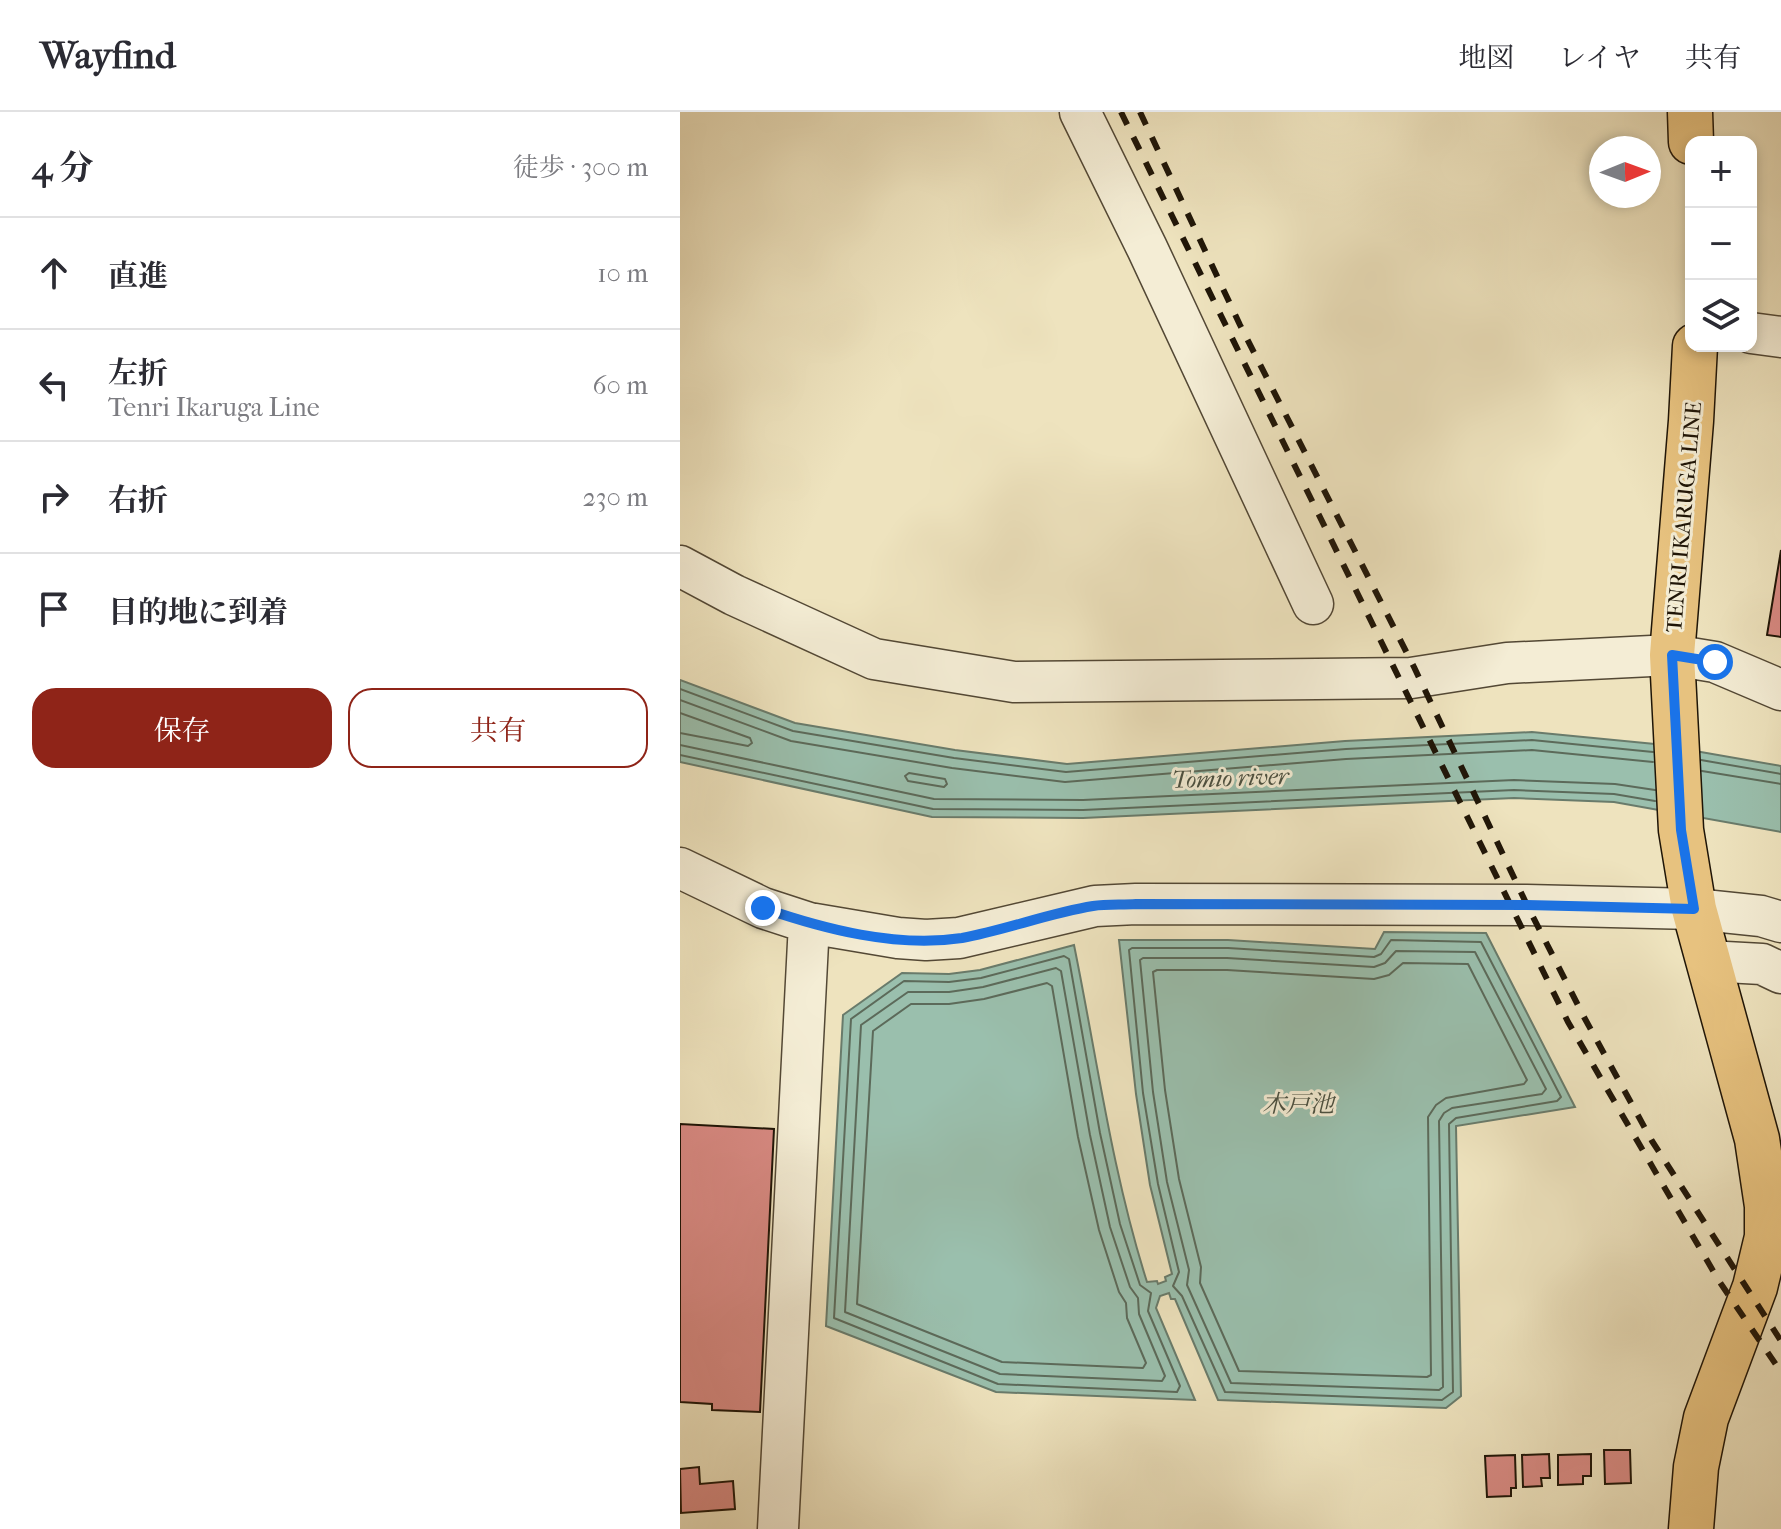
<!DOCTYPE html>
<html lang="ja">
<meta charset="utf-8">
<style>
body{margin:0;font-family:"IM FELL French Canon","Noto Serif JP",serif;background:#f7f7f7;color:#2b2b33}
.controls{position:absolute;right:24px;top:24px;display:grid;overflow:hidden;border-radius:16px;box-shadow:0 4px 12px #0003}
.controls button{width:72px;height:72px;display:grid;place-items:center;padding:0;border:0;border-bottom:2px solid #e1e1e2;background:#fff;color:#2b2b33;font:40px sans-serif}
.compass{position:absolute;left:909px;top:24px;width:72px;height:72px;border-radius:50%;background:#fff;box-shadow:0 4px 12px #0003;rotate:89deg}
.stop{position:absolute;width:24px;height:24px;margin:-18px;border:6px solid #1a73e8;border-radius:50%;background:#fff}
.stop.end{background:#1a73e8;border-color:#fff;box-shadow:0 2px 8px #0008}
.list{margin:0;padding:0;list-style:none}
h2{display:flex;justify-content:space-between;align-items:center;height:104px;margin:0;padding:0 32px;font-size:34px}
h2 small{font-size:26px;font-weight:400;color:#7c7c81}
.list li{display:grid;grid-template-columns:52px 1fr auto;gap:24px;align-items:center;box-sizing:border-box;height:112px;padding:0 32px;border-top:2px solid #e1e1e2}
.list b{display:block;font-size:30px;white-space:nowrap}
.list p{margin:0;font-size:26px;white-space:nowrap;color:#7c7c81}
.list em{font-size:26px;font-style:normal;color:#7c7c81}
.actions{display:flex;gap:16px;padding:24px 32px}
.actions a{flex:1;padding:18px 0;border:2px solid #8f2418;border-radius:24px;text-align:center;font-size:28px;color:#8f2418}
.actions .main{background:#8f2418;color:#fff}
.icon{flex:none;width:44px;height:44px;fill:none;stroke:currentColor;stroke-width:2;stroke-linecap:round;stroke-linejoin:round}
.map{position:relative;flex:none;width:1101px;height:1417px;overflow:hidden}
header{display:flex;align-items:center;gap:48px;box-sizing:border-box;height:112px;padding:0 40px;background:#fff;border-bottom:2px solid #e1e1e2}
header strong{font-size:38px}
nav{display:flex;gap:44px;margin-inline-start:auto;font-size:28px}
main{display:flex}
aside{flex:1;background:#fff}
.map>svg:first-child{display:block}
.water{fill:#9abfad;stroke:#697b6b;stroke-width:2}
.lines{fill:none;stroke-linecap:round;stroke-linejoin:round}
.shore{stroke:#5c6a5a;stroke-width:2}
.building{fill:#d88a83;stroke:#1f1507;stroke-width:2}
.minor-casing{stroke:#534835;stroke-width:43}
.major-casing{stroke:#1f1507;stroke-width:47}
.minor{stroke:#f4edd5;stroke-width:40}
.major{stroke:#e7c27f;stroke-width:44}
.rail{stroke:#1f1507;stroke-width:6;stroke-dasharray:14 14;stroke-linecap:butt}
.route{stroke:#1a73e8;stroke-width:10}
.labels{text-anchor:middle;stroke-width:6;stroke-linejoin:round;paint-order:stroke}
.street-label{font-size:22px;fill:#1f1507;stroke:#f4edd5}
.water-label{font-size:24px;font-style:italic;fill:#4a5041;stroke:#f4edd5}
</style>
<header>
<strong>Wayfind</strong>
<nav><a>地図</a><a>レイヤ</a><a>共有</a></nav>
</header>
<main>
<aside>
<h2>4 分<small>徒歩 · 300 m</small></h2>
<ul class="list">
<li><svg class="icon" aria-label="ahead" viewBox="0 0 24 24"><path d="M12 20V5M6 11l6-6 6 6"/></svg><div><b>直進</b></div><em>10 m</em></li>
<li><svg class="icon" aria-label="left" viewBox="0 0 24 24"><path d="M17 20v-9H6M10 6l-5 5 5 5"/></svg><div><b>左折</b><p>Tenri Ikaruga Line</p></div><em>60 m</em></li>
<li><svg class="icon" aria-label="right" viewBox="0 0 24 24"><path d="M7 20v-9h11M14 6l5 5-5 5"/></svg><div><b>右折</b></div><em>230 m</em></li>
<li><svg class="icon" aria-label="arrive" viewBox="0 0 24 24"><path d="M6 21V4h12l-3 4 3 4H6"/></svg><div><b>目的地に到着</b></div></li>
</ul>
<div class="actions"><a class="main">保存</a><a>共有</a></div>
</aside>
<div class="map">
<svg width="1101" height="1417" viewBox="0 0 1101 1417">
<rect width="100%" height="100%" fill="#eee3be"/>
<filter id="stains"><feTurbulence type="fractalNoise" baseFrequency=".0025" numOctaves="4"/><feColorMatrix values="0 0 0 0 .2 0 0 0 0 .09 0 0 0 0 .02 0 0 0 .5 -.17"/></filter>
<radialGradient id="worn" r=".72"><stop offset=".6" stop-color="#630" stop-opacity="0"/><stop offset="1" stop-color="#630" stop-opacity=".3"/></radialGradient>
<!-- water -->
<path class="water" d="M0 568 115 611 275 638 387 652 665 629 852 620 975 632 1101 654V720L934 690 834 686 403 706 252 705 0 650Z
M704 820 806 821 895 995 776 1014 781 1284 766 1296 538 1288 495 1187H491L489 1181 480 1184 476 1196 515 1288 316 1280 146 1214 163 903 222 861 269 862 300 858 394 833C417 946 432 1060 467 1170L477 1169 478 1172 486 1169 485 1165 492 1162 470 1073 456 982 439 828H548L695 837Z"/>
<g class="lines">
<!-- shore -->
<path class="shore" d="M0 577 113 619 274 646 386 660 666 637 852 628 973 640
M0 588 111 629 272 656 385 670 666 647 852 638 973 650
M0 601 70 626 72 631 68 634 0 621
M0 633 254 687 403 688 834 668 935 672 975 678
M0 643 253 697 403 698 834 678 934 682 975 689
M1021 648 1101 662
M1022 659 1101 672
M229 661 265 667 267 672 264 675 228 669 225 664Z
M711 828 801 830 881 985 877 989 776 1006 769 1012 773 1280 762 1288 545 1280 502 1184 493 1174 499 1160 478 1072 463 981 449 838 452 836H548L694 845 701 842Z
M716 839 795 840 866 977 862 982 772 996 764 1001 759 1009 763 1275 759 1278 551 1271 507 1173 509 1158 487 1070 473 980 460 848 463 846H547L694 855 705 851Z
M384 844 389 847 420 1021 440 1112 460 1173 471 1181 468 1199 500 1274 497 1280 318 1272 154 1206 171 907 224 869 269 870 301 866Z
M723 851 788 852 847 968 844 972 766 986 756 993 748 1005 751 1263 747 1265 559 1259 520 1171 521 1155 499 1067 485 978 473 860 477 858H547L694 867 709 863Z
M376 856 381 859 410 1023 430 1115 450 1175 458 1186 459 1202 485 1264 482 1269 320 1262 165 1200 181 913 228 880H269L303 875Z
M367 871 372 874 398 1025 419 1118 439 1180 446 1191 447 1206 466 1251 463 1256 322 1250 177 1192 193 919 231 892H269L304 887Z"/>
</g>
<!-- building -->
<path class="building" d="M1101 438V525L1087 523Z
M0 1012 94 1017 80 1300 32 1298V1292L0 1290Z
M924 1338H950L951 1371 925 1372Z
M869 1342 870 1366H861L862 1374 843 1375 842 1343Z
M911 1342V1364H903V1372L878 1373V1343Z
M835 1343 836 1376H831V1384L807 1385 805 1344Z
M19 1355 20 1372 53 1369 55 1397 1 1401 0 1357Z"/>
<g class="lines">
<defs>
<path id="minor" d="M400 0 467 136 633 492
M1071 221 1101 225
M0 454 54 483 194 547 334 570 731 566 827 551 992 543 1035 550 1101 578
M0 756 83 796 129 811 218 826 246 828 279 826 415 794 456 792 847 793 1014 797 1081 804 1101 810
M1027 849 1082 852 1101 861
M98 1417 129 811"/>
<path id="major" d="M1010 0 1011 30
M1011 1417 1016 1355 1026 1306 1075 1175 1087 1125V1094L1077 1027 1014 797 1001 718 992 543 1011 309 1015 234"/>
</defs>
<!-- minor casing -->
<use href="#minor" class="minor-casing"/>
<!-- major casing -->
<use href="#major" class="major-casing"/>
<!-- minor -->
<use href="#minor" class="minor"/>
<!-- major -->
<use href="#major" class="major"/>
<!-- rail -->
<path class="rail" d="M441 0 888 910 1039 1169 1101 1260
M460 0 560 213 734 555 847 793 904 905 972 1029 1101 1229"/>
</g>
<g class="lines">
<!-- route -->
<path class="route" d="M83 796C144 817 216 836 282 826 326 818 369 801 413 794 427 792 442 793 456 792L847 793 1014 797 1001 718 992 543 1035 550"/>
</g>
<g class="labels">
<!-- street labels -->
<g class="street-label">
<text transform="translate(1003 405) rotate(-85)" y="8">TENRI IKARUGA LINE</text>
</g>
<!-- water labels -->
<g class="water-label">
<text transform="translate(550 666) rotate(-2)" y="8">Tomio river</text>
<text x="618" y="1000">木戸池</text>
</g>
</g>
<rect width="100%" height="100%" filter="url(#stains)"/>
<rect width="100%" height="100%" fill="url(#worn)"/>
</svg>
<div class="controls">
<button>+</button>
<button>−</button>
<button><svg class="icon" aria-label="layers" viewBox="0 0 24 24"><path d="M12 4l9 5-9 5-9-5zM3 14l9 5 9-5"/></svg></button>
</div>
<svg class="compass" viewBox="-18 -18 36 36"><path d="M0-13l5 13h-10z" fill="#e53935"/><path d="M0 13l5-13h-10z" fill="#7c7c81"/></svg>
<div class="stop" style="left:1035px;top:550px"></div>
<div class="stop end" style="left:83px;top:796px"></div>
</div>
</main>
